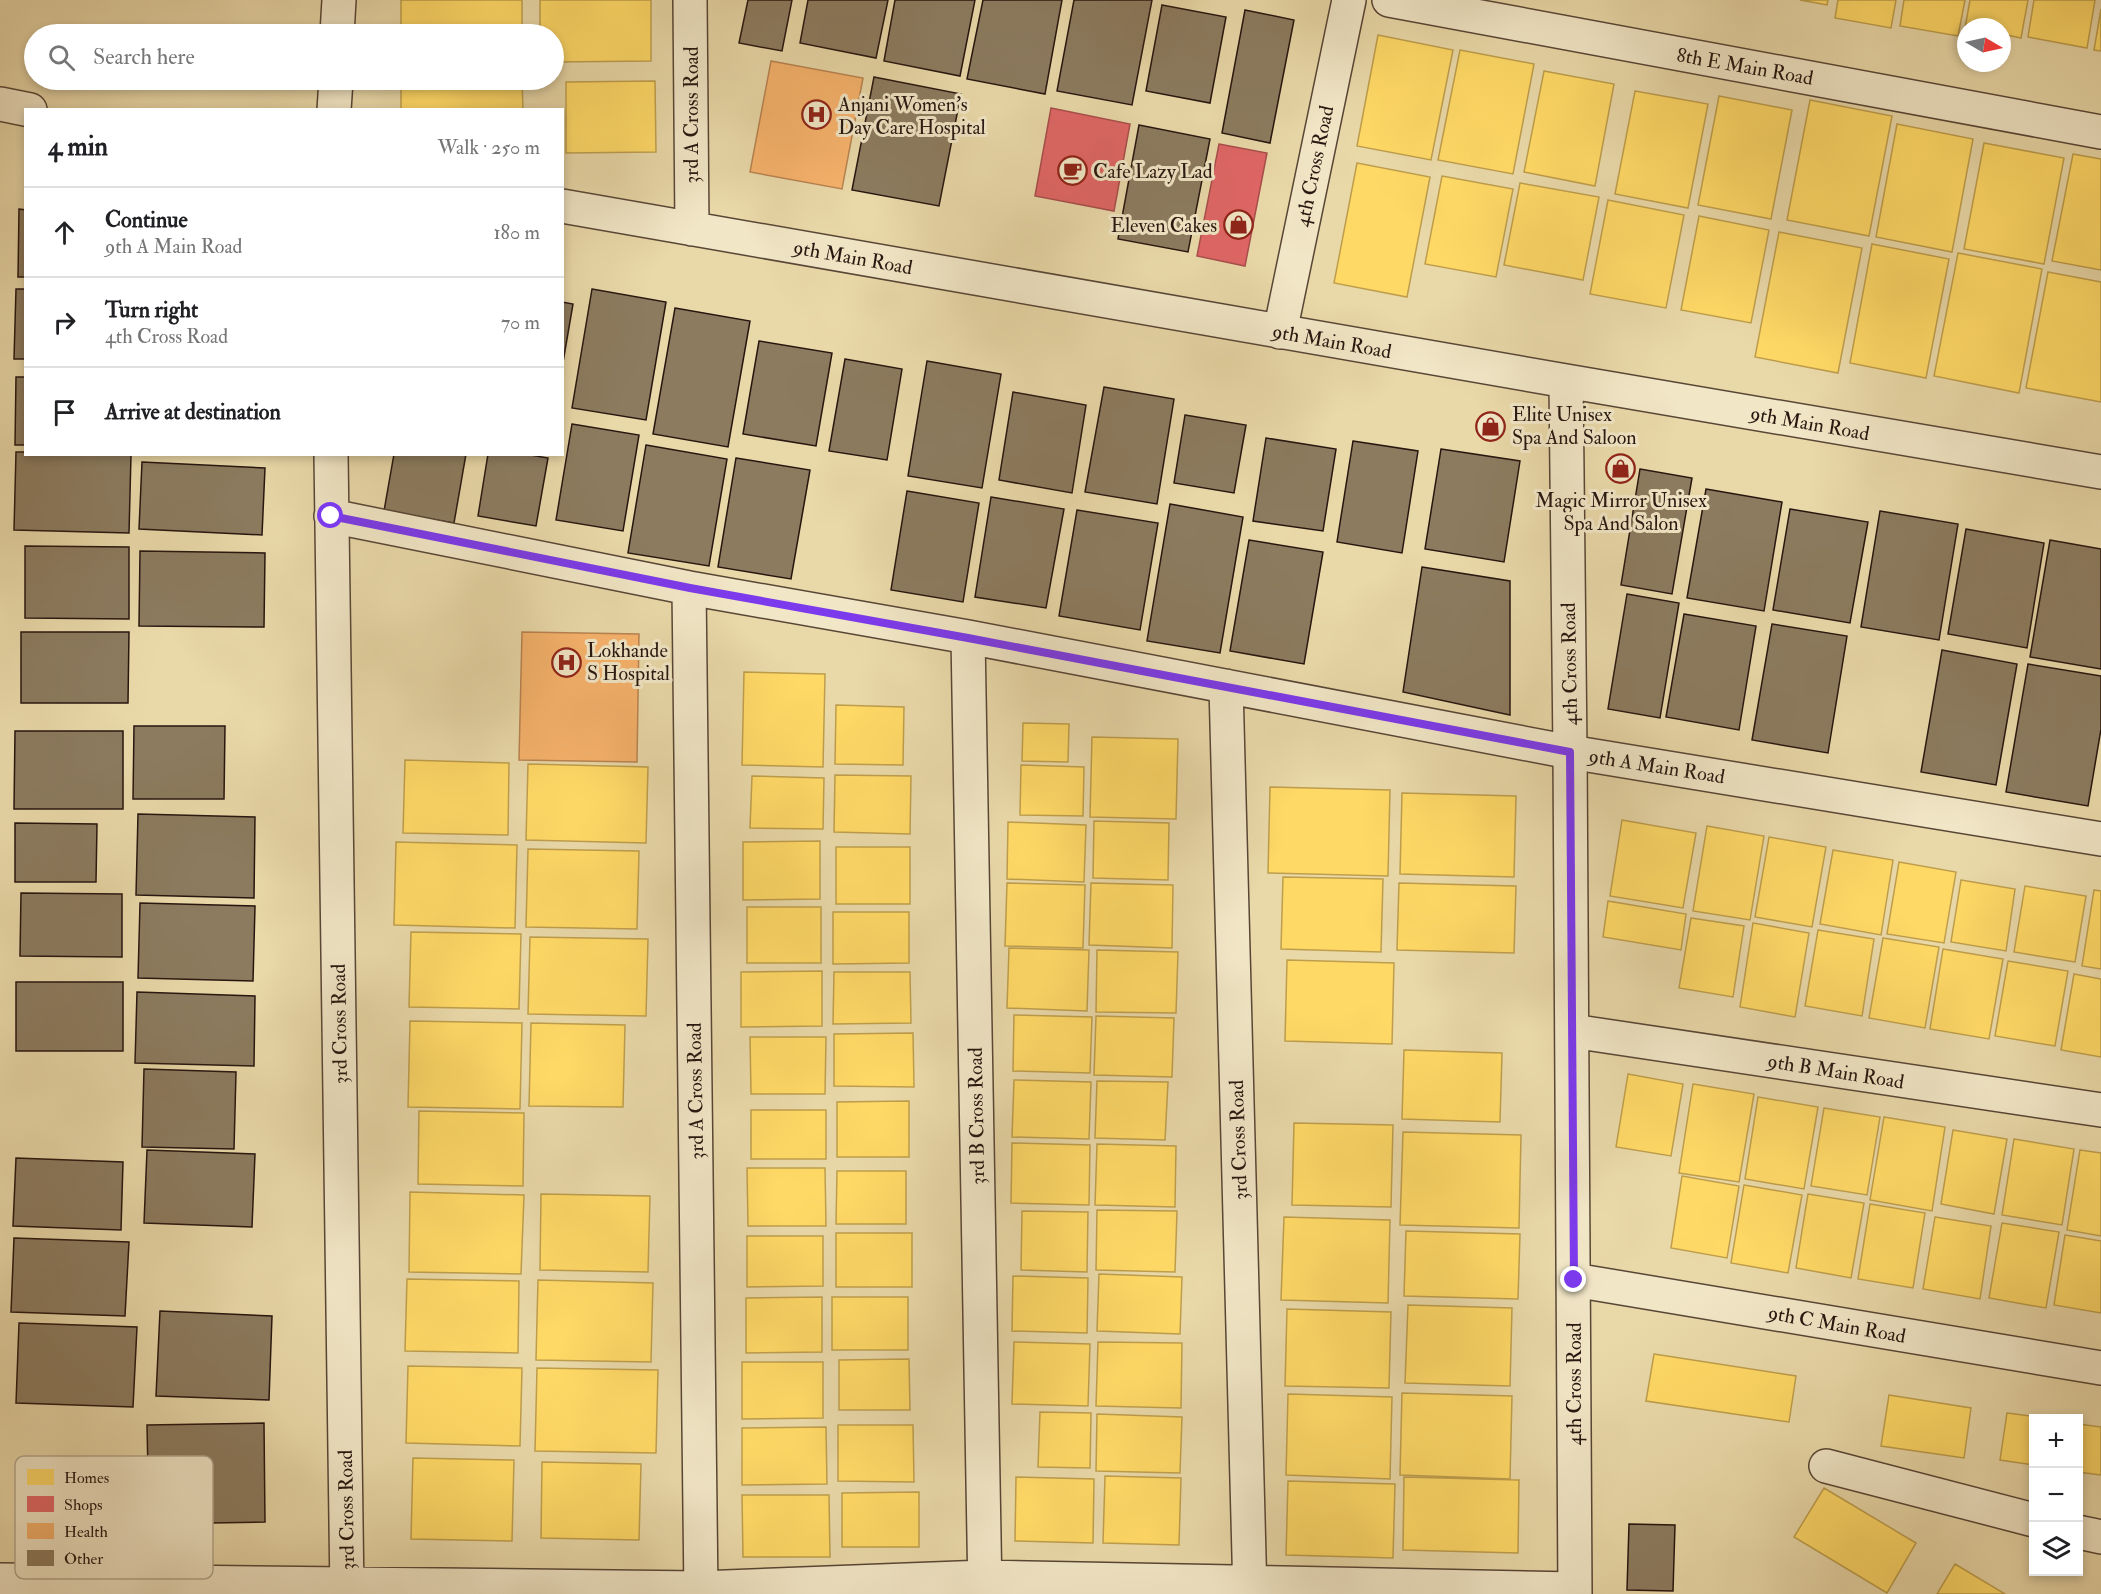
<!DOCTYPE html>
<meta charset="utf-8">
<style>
body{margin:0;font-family:"IM FELL Double Pica",serif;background:#f2f2f2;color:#202124}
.controls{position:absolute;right:18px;bottom:18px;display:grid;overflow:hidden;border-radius:0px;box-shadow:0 3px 9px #0003}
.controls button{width:54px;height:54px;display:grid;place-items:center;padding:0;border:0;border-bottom:2px solid #e0e0e0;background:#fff;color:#202124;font:30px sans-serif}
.compass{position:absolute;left:1957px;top:18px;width:54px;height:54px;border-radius:50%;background:#fff;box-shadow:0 3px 9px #0003;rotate:99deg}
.stop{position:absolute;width:18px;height:18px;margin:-14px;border:4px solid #7c3aed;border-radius:50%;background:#fff}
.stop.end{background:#7c3aed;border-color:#fff;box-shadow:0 2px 6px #0008}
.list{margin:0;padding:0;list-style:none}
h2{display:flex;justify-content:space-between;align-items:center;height:78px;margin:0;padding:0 24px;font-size:26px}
h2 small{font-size:20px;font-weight:400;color:#757577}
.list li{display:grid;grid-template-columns:39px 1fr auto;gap:18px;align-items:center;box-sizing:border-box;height:90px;padding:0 24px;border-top:2px solid #e0e0e0}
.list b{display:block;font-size:22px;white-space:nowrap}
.list p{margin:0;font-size:20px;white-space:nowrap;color:#757577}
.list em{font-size:20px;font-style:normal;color:#757577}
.icon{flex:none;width:33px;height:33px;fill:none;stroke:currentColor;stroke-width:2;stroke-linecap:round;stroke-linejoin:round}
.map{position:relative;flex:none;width:2101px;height:1594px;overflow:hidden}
.search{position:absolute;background:#fff;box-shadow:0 3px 9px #0003;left:24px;top:24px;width:540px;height:66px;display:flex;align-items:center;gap:15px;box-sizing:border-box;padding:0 21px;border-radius:33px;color:#757577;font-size:22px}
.panel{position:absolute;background:#fff;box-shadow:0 3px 9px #0003;left:24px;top:108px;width:540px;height:348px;border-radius:0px}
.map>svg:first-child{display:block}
.homes{fill:#ffd966;stroke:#be9e4c;stroke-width:1.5}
.shops{fill:#e06666;stroke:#a84e4c;stroke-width:1.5}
.health{fill:#f6b26b;stroke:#b88350;stroke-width:1.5}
.building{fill:#8c7b5f;stroke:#271610;stroke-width:1.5}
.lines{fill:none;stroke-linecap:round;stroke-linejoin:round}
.minor-casing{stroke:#584636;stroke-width:36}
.minor{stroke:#f1e6c6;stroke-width:33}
.route{stroke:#7c3aed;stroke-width:8}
.labels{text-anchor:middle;stroke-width:6;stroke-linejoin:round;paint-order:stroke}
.street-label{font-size:20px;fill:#271610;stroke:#f1e6c6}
.poi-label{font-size:20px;fill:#271610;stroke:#f1e6c6;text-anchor:start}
.key{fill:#f1e6c6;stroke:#b4a88f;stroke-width:1.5}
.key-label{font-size:16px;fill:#271610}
</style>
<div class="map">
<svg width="2101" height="1594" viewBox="0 0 2101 1594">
<rect width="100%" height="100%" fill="#e9d8a8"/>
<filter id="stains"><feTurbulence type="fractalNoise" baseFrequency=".00333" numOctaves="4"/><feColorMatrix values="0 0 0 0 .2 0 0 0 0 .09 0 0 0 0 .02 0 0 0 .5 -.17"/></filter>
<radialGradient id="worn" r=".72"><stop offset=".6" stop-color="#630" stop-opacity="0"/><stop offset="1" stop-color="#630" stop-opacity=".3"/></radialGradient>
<!-- homes -->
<path class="homes" d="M401 0H522V34H401Z
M540 0H651V61L554 62V34H540Z
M1800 0H1828L1827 5Z
M1838 0H1896L1891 28 1835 18Z
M1904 0H1965L1958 36 1900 26Z
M1970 0H2028L2021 38 2002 34V27L1965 28Z
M2034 0H2095L2087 48 2028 37Z
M2101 9V51L2094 50Z
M1378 35 1453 50 1431 160 1357 146Z
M1460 50 1534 64 1513 174 1438 160Z
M1544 71 1614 84 1595 186 1524 172Z
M401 80H522L523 110H401Z
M655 81 656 152 566 153V82Z
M1635 91 1708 104 1688 208 1615 194Z
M1719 96 1792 110 1771 219 1698 205Z
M1810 100 1892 116 1869 236 1787 220Z
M1897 124 1973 139 1952 252 1876 237Z
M1984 143 2064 158 2044 264 1964 249Z
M2073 154 2101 159V270L2052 261Z
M1357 163 1430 177 1407 297 1334 283Z
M1442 176 1513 189 1496 277 1425 264Z
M1520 183 1599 197 1583 280 1504 265Z
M1608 200 1684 215 1666 308 1590 294Z
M1699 216 1769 230 1751 323 1681 310Z
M1779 232 1862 248 1838 373 1755 357Z
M1872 244 1949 259 1926 378 1850 363Z
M1958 253 2042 269 2019 393 1934 376Z
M2048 272 2101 282V402L2026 388Z
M744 672 825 674 823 767 742 765Z
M836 705 904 707 903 765 835 764Z
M1023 723 1069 724 1068 762 1022 761Z
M1092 737 1178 739 1176 819 1090 817Z
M405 760 509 763 508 835 403 833Z
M528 764 648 767 646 843 526 840Z
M1021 765 1084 767 1083 816 1020 815Z
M835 775 911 776 910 834 834 832Z
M752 776 824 778 823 829 750 828Z
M1270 787 1390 790 1388 876 1268 873Z
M1402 793 1516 796 1514 877 1400 874Z
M1622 820 1696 833 1683 908 1610 896Z
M1094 821 1169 823 1168 880 1093 878Z
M1008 822 1086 825 1084 882 1007 879Z
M1707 826 1764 836 1750 920 1693 911Z
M1769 837 1826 847 1812 927 1755 917Z
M820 841V899L743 900V842Z
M396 842 517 845 515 928 394 925Z
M836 847H910V904H836Z
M528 849 639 851 637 929 526 927Z
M1833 850 1893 860 1881 935 1820 924Z
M1899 862 1956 872 1944 943 1887 934Z
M1283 877 1383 879 1381 952 1281 949Z
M1961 880 2015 889 2006 951 1951 942Z
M1007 883 1085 885 1083 948 1005 946Z
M1091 883 1173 885 1172 948 1089 945Z
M1399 883 1516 886 1514 953 1397 950Z
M2025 886 2086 896 2075 962 2014 952Z
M2094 890 2101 891V969L2082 966Z
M1608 901 1686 914 1681 950 1603 937Z
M747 907H821V963H747Z
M833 912H909V963L833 964Z
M1691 918 1744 926 1733 997 1679 988Z
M1753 923 1809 933 1795 1017 1740 1007Z
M1818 930 1874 939 1862 1016 1805 1006Z
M411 932 521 934 519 1009 409 1007Z
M530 937 648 939 646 1016 528 1014Z
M1883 938 1939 947 1925 1028 1869 1018Z
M1009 948 1089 950 1087 1011 1007 1008Z
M1943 949 2003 959 1989 1039 1930 1029Z
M1097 950 1178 952 1176 1013 1096 1012Z
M1287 960 1394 963 1392 1044 1285 1041Z
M2008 961 2068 971 2055 1046 1995 1036Z
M822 971V1026L741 1027V972Z
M834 972H910L911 1023 833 1024Z
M2074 974 2101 979V1057L2061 1050Z
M1014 1015 1092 1017 1090 1073 1013 1071Z
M1096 1016 1174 1018 1172 1077 1094 1075Z
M410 1021 522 1023 520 1109 408 1107Z
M531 1023 625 1025 623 1107 529 1106Z
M913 1033 914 1087 834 1086V1034Z
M750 1037H826L825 1094H751Z
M1404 1050 1502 1053 1500 1122 1402 1119Z
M1628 1074 1683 1084 1671 1156 1616 1147Z
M1014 1080 1091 1082 1089 1139 1012 1137Z
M1097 1081 1168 1082 1165 1140 1095 1138Z
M1693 1084 1754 1094 1739 1182 1679 1173Z
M1758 1097 1818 1107 1804 1189 1745 1179Z
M909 1101V1157H837V1102Z
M1824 1108 1880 1117 1867 1195 1811 1186Z
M751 1110H826V1159H751Z
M419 1111 524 1113 523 1186 418 1184Z
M1884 1117 1945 1127 1932 1211 1870 1200Z
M1294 1123 1393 1125 1391 1207 1292 1205Z
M1953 1130 2007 1139 1994 1214 1941 1204Z
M1403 1132 1521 1135 1519 1228 1400 1225Z
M2014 1139 2074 1149 2062 1225 2002 1215Z
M1012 1143 1090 1145 1089 1205 1011 1203Z
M1097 1144 1176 1146 1175 1207 1095 1205Z
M2080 1150 2101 1153V1236L2067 1230Z
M747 1168H825L826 1226H748Z
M837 1171H906V1224H836Z
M1682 1176 1739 1186 1727 1258 1671 1248Z
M1744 1185 1802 1195 1788 1273 1731 1263Z
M410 1192 524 1195 521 1274 409 1272Z
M541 1194 650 1196 648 1272 540 1270Z
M1808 1194 1864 1203 1851 1278 1796 1268Z
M1870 1204 1925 1213 1913 1288 1858 1279Z
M1097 1210 1177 1211 1175 1272 1096 1270Z
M1022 1211 1088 1212 1087 1272 1021 1270Z
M1284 1217 1390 1220 1388 1303 1281 1300Z
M1935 1217 1991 1226 1980 1299 1923 1289Z
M2002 1223 2059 1232 2046 1308 1989 1298Z
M1406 1231 1520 1234 1518 1299 1404 1296Z
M836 1233H912V1287H836Z
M2065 1235 2101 1241V1313L2054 1305Z
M747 1236H823V1286L747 1287Z
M1099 1274 1182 1277 1180 1334 1097 1331Z
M1013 1276 1088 1278 1087 1333 1012 1331Z
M407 1279 519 1281 518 1353 405 1351Z
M538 1280 653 1283 651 1362 536 1360Z
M822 1297V1352L746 1353V1298Z
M832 1297H908V1350H832Z
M1408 1305 1512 1308 1510 1386 1405 1383Z
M1287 1309 1391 1312 1389 1388 1285 1386Z
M1014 1342 1090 1344 1088 1406 1012 1404Z
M1098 1342 1182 1343 1181 1408 1096 1406Z
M1654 1354 1796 1376 1789 1422 1646 1401Z
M909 1359 910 1410H839V1360Z
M742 1362H823V1418L742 1419Z
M408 1366 522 1368 520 1446 406 1443Z
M537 1368 658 1370 656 1453 535 1451Z
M1402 1393 1512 1396 1510 1479 1400 1475Z
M1288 1394 1392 1397 1390 1479 1286 1475Z
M1889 1395 1971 1408 1964 1458 1881 1446Z
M1040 1412 1091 1413 1090 1468 1038 1467Z
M2007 1413 2045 1418H2034V1465L2000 1460Z
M1097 1414 1182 1417 1180 1473 1096 1471Z
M2078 1424 2101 1427V1475L2078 1472Z
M838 1425H913L914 1482 838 1481Z
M826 1427 827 1484 742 1485V1428Z
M413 1458 514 1460 512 1541 411 1539Z
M542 1462 641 1464 639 1540 541 1538Z
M1105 1476 1181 1478 1179 1545 1103 1543Z
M1016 1477 1094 1479 1093 1543 1015 1541Z
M1404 1477 1519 1480 1518 1553 1403 1550Z
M1288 1481 1395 1484 1393 1558 1286 1555Z
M1824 1488 1916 1543 1887 1593 1794 1537Z
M919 1492V1547H842V1493Z
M742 1495H829L830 1557H743Z
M1955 1564 2005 1594H1937Z"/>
<!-- shops -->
<path class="shops" d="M1051 108 1130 124 1114 211 1035 196Z
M1219 144 1267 153 1245 266 1197 256Z"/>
<!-- health -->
<path class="health" d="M771 61 863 78 842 189 750 172Z
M522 632 639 634 637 762 519 760Z"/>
<!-- building -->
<path class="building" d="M748 0H792L782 51 739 43Z
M808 0H888L876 58 800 43Z
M895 0H975L960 76 884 61Z
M983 0H1062L1045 94 967 79Z
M1074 0H1152L1132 105 1057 91Z
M1162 5 1226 17 1210 103 1146 91Z
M1245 10 1294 20 1270 143 1222 133Z
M874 77 961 94 939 206 852 190Z
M1139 125 1210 139 1188 252 1118 239Z
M19 209 26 210V277H18Z
M16 289H26V359H14Z
M592 289 666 302 646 420 572 408Z
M562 302 573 304 562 368Z
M675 308 750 321 728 447 653 434Z
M759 341 832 353 816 446 743 434Z
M845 359 902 369 887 460 829 451Z
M927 361 1001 374 982 488 908 476Z
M16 377H26V445H15Z
M1104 387 1174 399 1157 504 1085 492Z
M1013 392 1086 405 1072 493 999 480Z
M1185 415 1246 425 1234 493 1174 483Z
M572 424 639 435 623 531 556 520Z
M1266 438 1336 449 1323 531 1253 521Z
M1353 441 1418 451 1402 553 1337 542Z
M646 445 727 459 709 566 628 553Z
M1441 449 1520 461 1504 562 1425 549Z
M16 452H26V454L131 455 129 533 14 530Z
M394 454H466L454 523 384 511Z
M488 454H525L548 458 536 526 478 516Z
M736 458 810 470 791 579 718 567Z
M142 462 265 468 262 535 139 529Z
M1640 469 1692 478 1672 594 1621 585Z
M1706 489 1782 502 1764 611 1687 598Z
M907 491 979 503 963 602 891 590Z
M991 497 1064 509 1046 608 975 597Z
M1170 504 1243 517 1220 653 1147 641Z
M1790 509 1868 522 1850 623 1773 610Z
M1077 510 1158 523 1140 630 1059 616Z
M1880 511 1958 524 1939 640 1861 627Z
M1966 529 2044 543 2027 648 1948 634Z
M1249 540 1323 552 1304 664 1230 651Z
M2050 540 2101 549V669L2030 657Z
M25 546 129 547V619L25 618Z
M140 551 265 553 264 627 139 626Z
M1422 567 1510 581V715L1403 692Z
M1627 594 1679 603 1660 718 1608 709Z
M1684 614 1756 626 1739 730 1666 717Z
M1772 624 1847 636 1828 753 1752 740Z
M21 632H129L128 703H21Z
M1942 650 2017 664 1996 785 1921 772Z
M2028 664 2101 676V729L2088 806 2006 792Z
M134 726H225L224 799H133Z
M15 731H123V809H14Z
M138 814 255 817 254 898 136 895Z
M15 823 97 824 96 882H15Z
M21 893 122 894V957L20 956Z
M140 903 255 906 253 981 138 978Z
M16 982H123V1051H16Z
M137 992 255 996 254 1066 135 1063Z
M144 1069 236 1072 234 1149 142 1147Z
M147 1150 255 1154 252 1227 144 1223Z
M16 1158 123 1162 121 1230 13 1226Z
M14 1238 129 1242 125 1316 11 1312Z
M160 1311 272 1316 269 1400 156 1396Z
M19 1323 137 1327 133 1407 16 1403Z
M264 1423 265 1522 149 1524 147 1425Z
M1629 1524 1675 1525 1673 1591 1627 1590Z"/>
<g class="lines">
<defs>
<path id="minor" d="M690 0 692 229
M1389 0 2101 132
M337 34 339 0
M0 104 30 110
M334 110 336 80
M562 206 1566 381 2101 472
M1280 332 1349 0
M1566 381 1570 752 1575 1594
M331 454 347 1594
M331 516 689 588 968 637 1570 752 2101 839
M689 588 701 1594
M968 637 985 1594
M1226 686 1250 1594
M1572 1031 2101 1110
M1574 1280 2101 1368
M1826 1466 2034 1520
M2078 1532 2101 1537
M0 1580 700 1588 985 1577 1575 1589"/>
</defs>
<!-- minor casing -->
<use href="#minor" class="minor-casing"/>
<!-- minor -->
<use href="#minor" class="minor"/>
</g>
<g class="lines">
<!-- route -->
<path class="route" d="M331 516 690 588 968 638 1570 752 1574 1280"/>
</g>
<!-- icons -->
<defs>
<symbol id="hospital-ring" viewBox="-11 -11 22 22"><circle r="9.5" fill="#f1e6c6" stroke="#8f2418" stroke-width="1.5"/><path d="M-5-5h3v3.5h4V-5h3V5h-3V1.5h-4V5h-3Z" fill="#8f2418"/></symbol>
<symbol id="cafe-ring" viewBox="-11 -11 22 22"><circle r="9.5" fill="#f1e6c6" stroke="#8f2418" stroke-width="1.5"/><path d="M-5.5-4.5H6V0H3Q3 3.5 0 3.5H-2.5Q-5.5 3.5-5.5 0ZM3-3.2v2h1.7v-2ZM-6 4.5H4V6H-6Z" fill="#8f2418"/></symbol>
<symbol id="shop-ring" viewBox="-11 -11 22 22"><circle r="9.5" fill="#f1e6c6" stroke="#8f2418" stroke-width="1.5"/><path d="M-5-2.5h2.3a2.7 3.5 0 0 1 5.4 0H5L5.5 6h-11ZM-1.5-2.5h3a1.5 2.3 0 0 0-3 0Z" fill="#8f2418"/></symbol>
</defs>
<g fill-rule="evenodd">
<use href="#hospital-ring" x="800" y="98" width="33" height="33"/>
<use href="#cafe-ring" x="1056" y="154" width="33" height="33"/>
<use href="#shop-ring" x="1222" y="208" width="33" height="33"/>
<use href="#shop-ring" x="1474" y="410" width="33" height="33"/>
<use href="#shop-ring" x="1604" y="452" width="33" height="33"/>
<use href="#hospital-ring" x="550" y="646" width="33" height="33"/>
</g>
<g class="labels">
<!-- street labels -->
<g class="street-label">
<text transform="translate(1745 66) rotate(10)" y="7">8th E Main Road</text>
<text transform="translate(691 115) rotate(-90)" y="7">3rd A Cross Road</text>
<text transform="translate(1314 166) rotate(-78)" y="7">4th Cross Road</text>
<text transform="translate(853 257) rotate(10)" y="7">9th Main Road</text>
<text transform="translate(1332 341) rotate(10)" y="7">9th Main Road</text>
<text transform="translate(1810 423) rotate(10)" y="7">9th Main Road</text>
<text transform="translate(1569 664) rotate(-91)" y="7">4th Cross Road</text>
<text transform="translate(1657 766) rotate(9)" y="7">9th A Main Road</text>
<text transform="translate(339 1024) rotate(-91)" y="7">3rd Cross Road</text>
<text transform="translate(1836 1071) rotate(9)" y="7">9th B Main Road</text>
<text transform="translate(695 1091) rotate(-91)" y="7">3rd A Cross Road</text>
<text transform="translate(976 1116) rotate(-91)" y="7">3rd B Cross Road</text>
<text transform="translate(1238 1140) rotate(-92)" y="7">3rd Cross Road</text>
<text transform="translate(1837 1324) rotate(10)" y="7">9th C Main Road</text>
<text transform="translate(1574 1384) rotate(-90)" y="7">4th Cross Road</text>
<text transform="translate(346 1510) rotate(-91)" y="7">3rd Cross Road</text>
</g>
<!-- poi labels -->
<g class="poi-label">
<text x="838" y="111">Anjani Women's<tspan x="838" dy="23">Day Care Hospital</tspan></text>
<text x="1093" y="178">Cafe Lazy Lad</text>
<text x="1217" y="232" text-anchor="end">Eleven Cakes</text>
<text x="1512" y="421">Elite Unisex<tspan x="1512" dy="23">Spa And Saloon</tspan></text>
<text x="1621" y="507" text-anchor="middle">Magic Mirror Unisex<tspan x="1621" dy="23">Spa And Salon</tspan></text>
<text x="587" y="657">Lokhande<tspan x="587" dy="23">S Hospital</tspan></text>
</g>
</g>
<!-- legend -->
<rect x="15" y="1456" width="198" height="123" rx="9" class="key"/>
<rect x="27" y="1469" width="27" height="16" fill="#ffd966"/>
<rect x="27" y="1496" width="27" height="16" fill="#e06666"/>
<rect x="27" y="1523" width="27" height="16" fill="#f6b26b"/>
<rect x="27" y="1550" width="27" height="16" fill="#8c7b5f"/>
<g class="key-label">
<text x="64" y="1483">Homes</text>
<text x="64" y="1510">Shops</text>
<text x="64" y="1537">Health</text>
<text x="64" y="1564">Other</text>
</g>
<rect width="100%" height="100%" filter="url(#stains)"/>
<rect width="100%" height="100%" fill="url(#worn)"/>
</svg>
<div class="controls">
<button>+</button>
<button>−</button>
<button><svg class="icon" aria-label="layers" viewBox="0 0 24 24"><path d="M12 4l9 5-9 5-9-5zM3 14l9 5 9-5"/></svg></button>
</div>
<svg class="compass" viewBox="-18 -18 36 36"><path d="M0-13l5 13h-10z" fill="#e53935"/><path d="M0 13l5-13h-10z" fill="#757577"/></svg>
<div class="stop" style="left:331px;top:516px"></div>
<div class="stop end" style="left:1574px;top:1280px"></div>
<div class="search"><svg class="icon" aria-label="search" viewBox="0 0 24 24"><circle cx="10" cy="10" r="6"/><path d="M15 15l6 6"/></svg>Search here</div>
<section class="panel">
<h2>4 min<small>Walk · 250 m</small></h2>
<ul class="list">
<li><svg class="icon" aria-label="ahead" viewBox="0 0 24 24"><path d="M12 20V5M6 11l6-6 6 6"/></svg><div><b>Continue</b><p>9th A Main Road</p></div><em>180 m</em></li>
<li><svg class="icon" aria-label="right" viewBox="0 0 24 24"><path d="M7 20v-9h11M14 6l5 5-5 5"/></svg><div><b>Turn right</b><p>4th Cross Road</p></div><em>70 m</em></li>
<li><svg class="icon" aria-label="arrive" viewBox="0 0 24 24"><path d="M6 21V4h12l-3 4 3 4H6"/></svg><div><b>Arrive at destination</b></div></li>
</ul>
</section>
</div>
